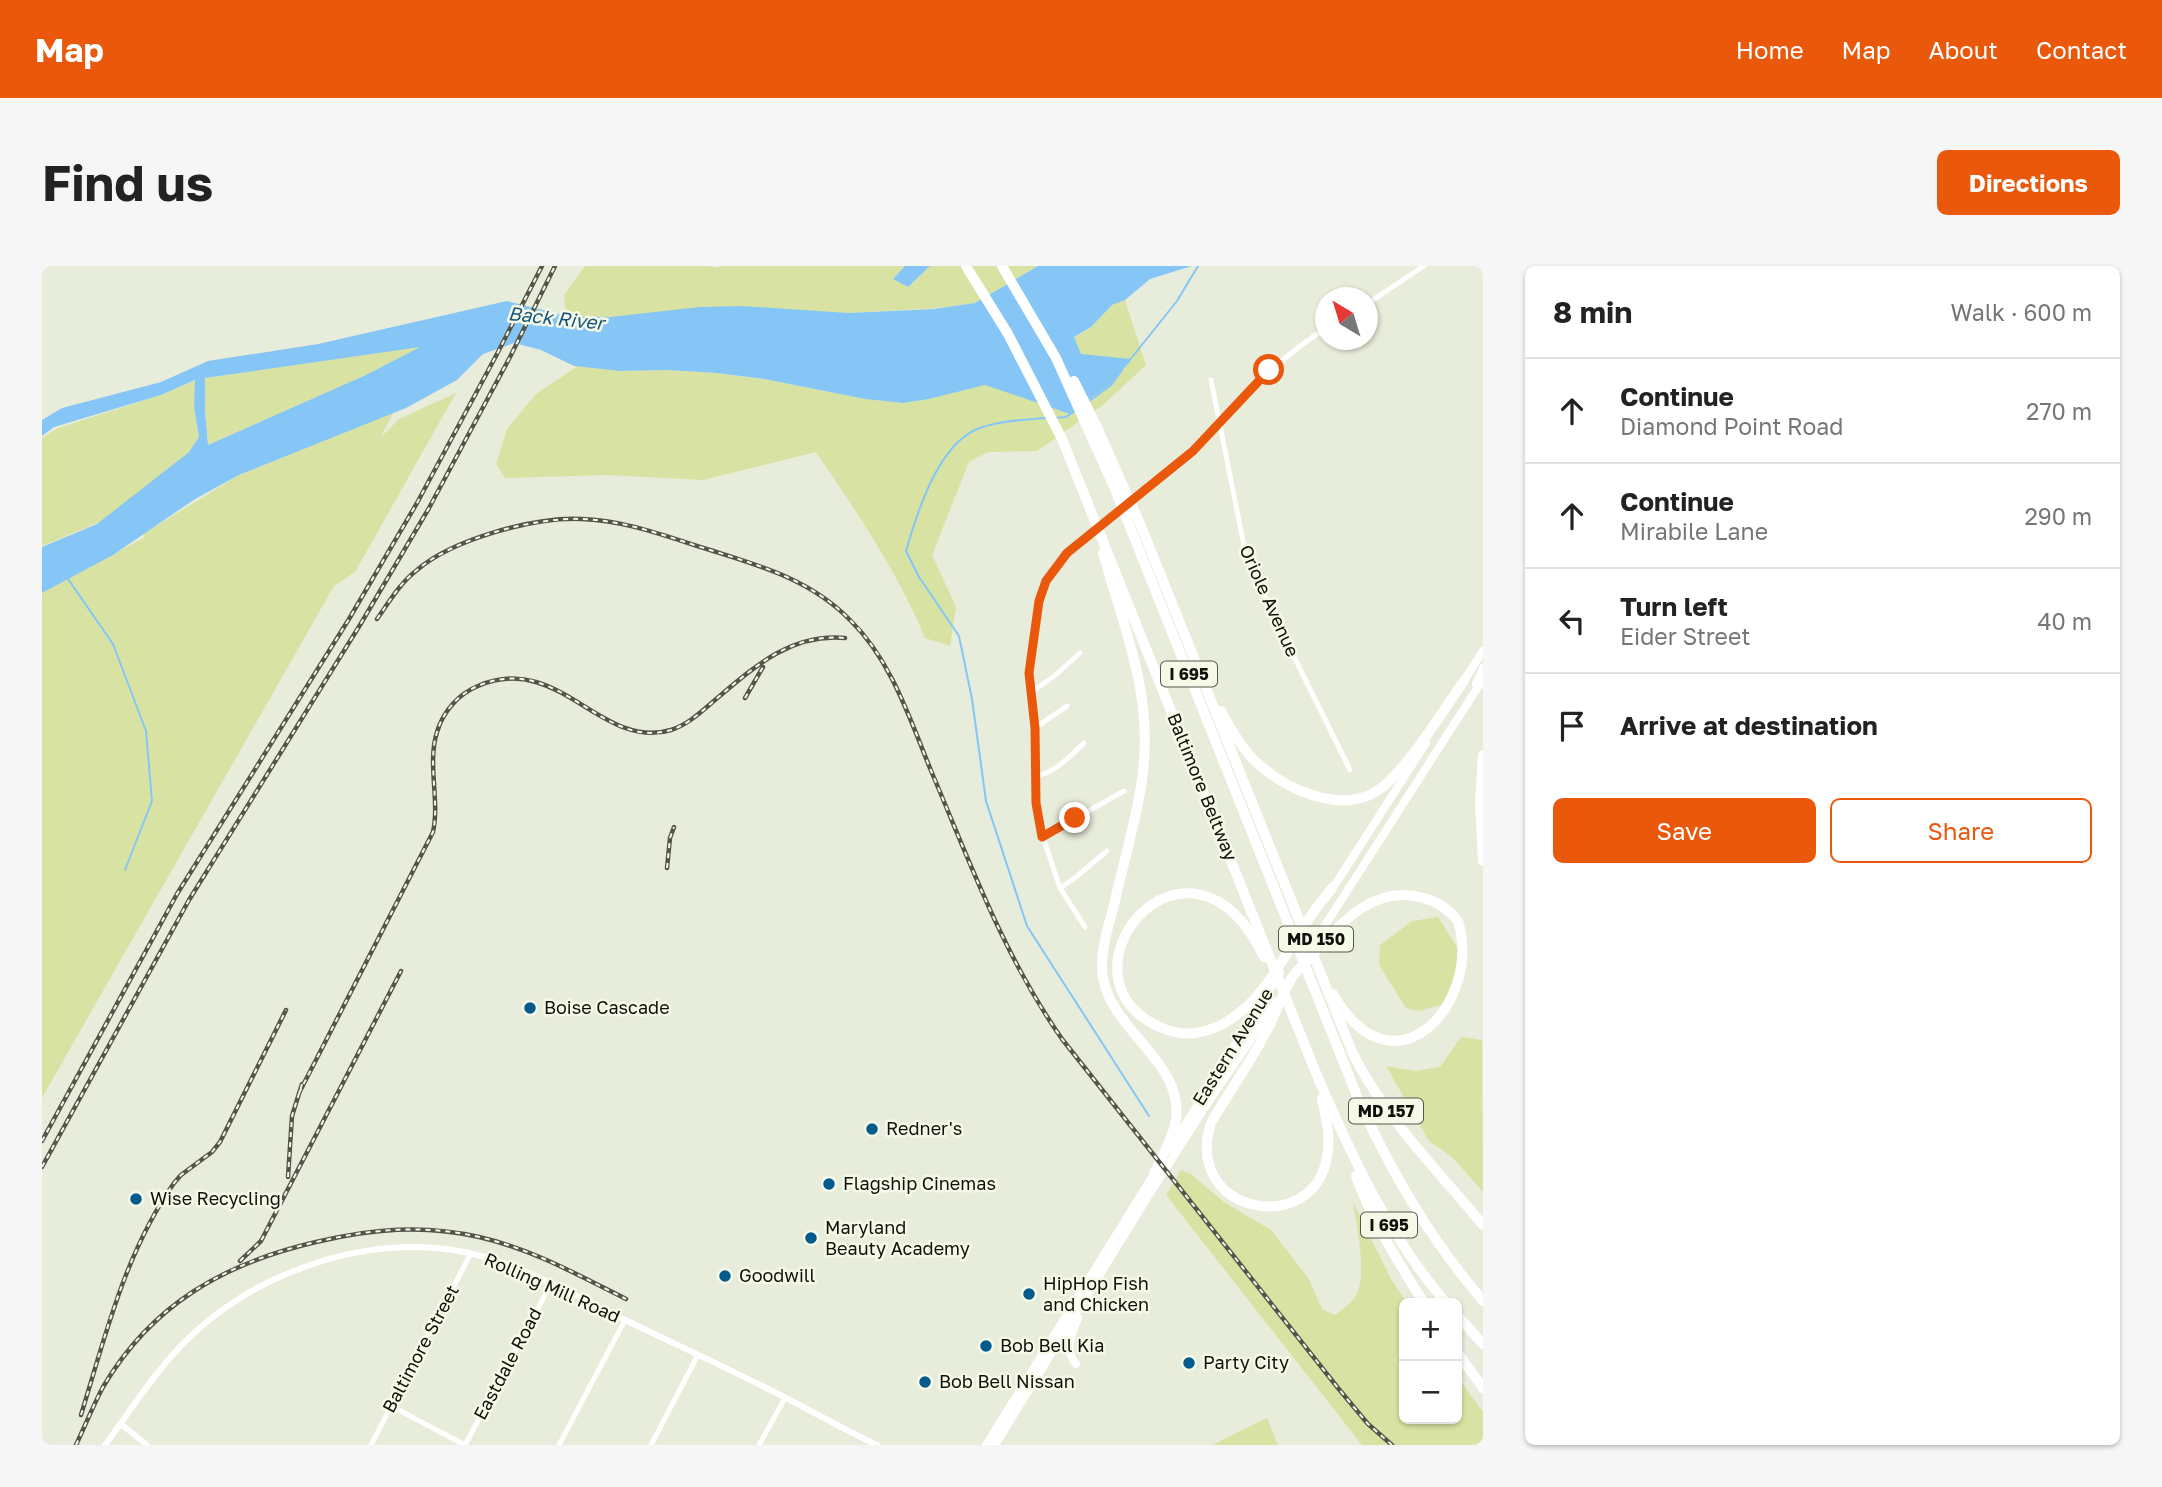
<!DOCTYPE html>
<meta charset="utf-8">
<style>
body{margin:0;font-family:"Golos Text",sans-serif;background:#f6f6f6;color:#222}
.controls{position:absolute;right:21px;bottom:21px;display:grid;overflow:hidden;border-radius:10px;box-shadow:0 2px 5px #0004}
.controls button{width:63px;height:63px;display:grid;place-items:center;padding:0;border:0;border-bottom:2px solid #e0e0e0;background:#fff;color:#222;font:35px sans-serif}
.compass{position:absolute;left:1273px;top:21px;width:63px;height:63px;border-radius:50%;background:#fff;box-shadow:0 2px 5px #0004;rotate:322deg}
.stop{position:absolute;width:21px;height:21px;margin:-16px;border:5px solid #ea580c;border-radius:50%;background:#fff}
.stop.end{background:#ea580c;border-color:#fff;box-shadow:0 2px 7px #0008}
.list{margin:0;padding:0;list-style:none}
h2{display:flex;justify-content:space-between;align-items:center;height:91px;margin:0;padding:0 28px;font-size:30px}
h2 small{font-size:23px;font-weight:400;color:#767676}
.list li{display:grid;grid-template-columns:46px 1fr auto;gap:21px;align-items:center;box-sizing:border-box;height:105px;padding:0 28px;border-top:2px solid #e0e0e0}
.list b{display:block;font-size:26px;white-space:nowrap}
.list p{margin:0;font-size:23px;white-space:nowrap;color:#767676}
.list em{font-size:23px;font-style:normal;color:#767676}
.actions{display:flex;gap:14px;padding:21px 28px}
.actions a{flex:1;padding:16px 0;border:2px solid #ea580c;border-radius:10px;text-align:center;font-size:24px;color:#ea580c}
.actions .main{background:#ea580c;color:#fff}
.icon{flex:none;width:38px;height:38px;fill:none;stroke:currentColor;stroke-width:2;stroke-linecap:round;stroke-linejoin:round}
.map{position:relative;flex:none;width:1441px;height:1179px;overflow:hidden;border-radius:10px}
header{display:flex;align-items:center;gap:42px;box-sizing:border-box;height:98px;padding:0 35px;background:#ea580c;color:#fff}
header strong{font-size:33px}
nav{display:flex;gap:38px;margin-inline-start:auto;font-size:24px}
.intro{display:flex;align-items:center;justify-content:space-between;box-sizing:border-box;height:168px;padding:0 42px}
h1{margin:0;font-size:49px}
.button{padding:18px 32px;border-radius:10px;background:#ea580c;color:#fff;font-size:24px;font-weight:700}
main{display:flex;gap:42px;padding:0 42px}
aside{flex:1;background:#fff;border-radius:10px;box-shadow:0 2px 5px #0004}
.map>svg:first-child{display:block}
.green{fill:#d8e3a3}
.water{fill:#86c6f7;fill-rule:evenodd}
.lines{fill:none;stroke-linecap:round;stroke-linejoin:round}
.stream{stroke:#86c6f7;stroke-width:2}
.minor{stroke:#fff;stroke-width:5}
.tertiary{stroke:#fff;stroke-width:6}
.primary{stroke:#fff;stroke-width:8}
.motorway{stroke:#fff;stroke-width:10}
.rail-casing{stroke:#53554b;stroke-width:4.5}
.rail{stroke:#f5f9e7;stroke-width:2;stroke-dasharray:5;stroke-linecap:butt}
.route{stroke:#ea580c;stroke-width:9}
.poi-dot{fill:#025b8c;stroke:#f5f9e7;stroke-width:2.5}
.labels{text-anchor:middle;stroke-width:5;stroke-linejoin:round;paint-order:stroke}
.shield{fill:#f5f9e7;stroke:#55574d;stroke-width:2}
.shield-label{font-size:16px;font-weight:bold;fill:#10110b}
.street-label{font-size:18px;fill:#10110b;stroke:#f5f9e7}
.poi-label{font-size:18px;fill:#10110b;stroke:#f5f9e7;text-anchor:start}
.water-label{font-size:19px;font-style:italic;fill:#1a567e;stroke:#f5f9e7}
</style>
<header>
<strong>Map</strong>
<nav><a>Home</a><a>Map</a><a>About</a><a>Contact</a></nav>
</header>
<div class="intro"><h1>Find us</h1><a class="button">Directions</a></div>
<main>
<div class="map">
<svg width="1441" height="1179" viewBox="0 0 1441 1179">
<rect width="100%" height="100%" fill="#e8ecda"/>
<!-- green -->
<path class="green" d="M543 0H667L673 2 679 0H863L851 13 866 21 888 0H996L933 37 897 42 806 47 568 51 524 50 522 29Z
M1083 34 1104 99 1061 139 995 185 946 186 927 196 890 289 914 341 908 380 883 372C856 306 814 245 774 186L661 214 564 209 463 212 454 198 465 163 494 128 536 100 578 105 625 104 675 107 726 114 823 133 861 137 887 133 975 107 1049 61 1070 39Z
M381 80 324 109 166 179 163 145V112Z
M154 114 152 141 157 171 147 186 60 255 0 280V172L16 162 119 129Z
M414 127 313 306 292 320 0 832V327L103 271 101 268 197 209 352 146 338 172 357 153Z
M1396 651 1417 684 1420 705 1401 738 1377 745 1364 742 1337 699 1338 679 1370 655Z
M1419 771 1440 774 1441 926 1411 892 1387 875 1344 800 1373 805 1398 801Z
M1139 904 1149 908 1182 936 1229 964 1267 1013 1280 1043 1293 1049C1301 1043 1313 1035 1316 1025 1324 1004 1315 958 1311 936L1349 1013 1365 1037H1362V1153H1415V1110L1441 1146V1179H1320L1124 929Z
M1225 1152 1236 1179H1170Z"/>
<!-- water -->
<path class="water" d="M863 0H888L866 21 851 13Z
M996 0H1150L1108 13 1083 34 1070 39 1049 61 1032 71 1039 88 1089 93 1071 116 1028 148 943 119 887 133 861 137 823 133 722 113 675 107 625 104 578 105 532 100 499 84 472 77 441 88 415 114 364 142 197 209 153 233 71 289 0 327V281L55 258 147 186 157 171 152 141 153 114 119 129 12 161 0 170V154L20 142 119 116 166 95 276 78 465 35 524 50 568 51 658 41 700 40 806 47 892 43 933 37ZM378 81 324 109 166 179 163 145V112Z"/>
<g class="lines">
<!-- stream -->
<path class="stream" d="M1083 100 1135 35 1156 0
M1046 136 1069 119 1080 104
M1003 152C980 154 954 155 933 164 895 182 875 247 864 285L877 311 917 370 930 433 944 535 985 660 1107 850
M1012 152 1024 151 1033 145
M26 313 71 378 104 465 110 535 83 604"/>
<!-- minor -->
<path class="minor" d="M1325 38 1382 0
M1169 114 1203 285 1227 340 1308 504
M1088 237C1110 219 1134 202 1154 182 1199 138 1228 97 1283 63
M988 427 1011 411 1038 387
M993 462 1025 440
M994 510C1014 506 1027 491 1042 477
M1000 571 1082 525
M1018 622 1034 611 1065 585
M1043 661 1018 622 998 562 994 537 993 462 987 407 997 335 1004 315 1025 287 1080 243
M349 1140 423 1179
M329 1179 429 987
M423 1179 509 1018
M517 1179 583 1054
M609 1179 656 1089
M717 1179 743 1132"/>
<!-- tertiary -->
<path class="tertiary" d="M79 1158 105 1179
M63 1179C91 1141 117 1099 152 1067 221 1004 325 969 417 985 469 994 522 1024 569 1047 628 1076 688 1103 746 1133 775 1148 805 1165 835 1179"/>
<!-- primary -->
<path class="primary" d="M1420 418 1441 385
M1434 418 1441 402
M1289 625 1384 477
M1266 686 1441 413
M1128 883 1238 707
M1034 1098C1022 1084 1030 1068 1036 1052
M944 1179 1115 903
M953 1179 1105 932 1161 844 1235 735"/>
<!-- motorway -->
<path class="motorway" d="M924 0 966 68 1020 173 1274 807C1309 889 1346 969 1404 1037
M960 0 1014 92 1072 221 1319 840C1353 912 1389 974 1441 1035
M1032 115 1054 159 1099 260 1311 788C1345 855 1394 902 1441 959
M1061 287C1083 366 1112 429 1100 514 1094 556 1081 598 1072 639 1066 662 1057 687 1061 712 1071 768 1146 797 1133 859 1129 876 1119 892 1112 908
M1179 445C1188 462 1198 480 1212 494 1241 522 1297 549 1335 525 1363 507 1402 443 1422 415
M1441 489 1438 537 1441 595
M1222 691C1146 533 1002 712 1120 762 1150 775 1180 763 1203 742 1229 719 1245 685 1265 656 1272 644 1282 633 1290 622
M1280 833C1284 852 1289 871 1285 891 1271 973 1140 947 1169 857 1187 826 1208 797 1224 766 1234 749 1239 729 1249 713 1256 703 1266 694 1274 685 1301 654 1335 618 1381 632 1395 635 1407 644 1416 655 1441 736 1352 835 1291 728
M1314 910C1330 955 1357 997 1382 1037
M1415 1049 1441 1078
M1415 1086 1441 1122"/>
<defs>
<path id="rail" d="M335 353C347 336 358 317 375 304 411 273 492 251 539 253 583 254 626 271 668 284 719 300 769 314 808 354 850 395 868 454 890 507 929 599 962 690 1020 773L1296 1122 1326 1158 1350 1179
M703 432 721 401
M625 602 628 572 632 561
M257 827 391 566C398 534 385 498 395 466 401 446 416 428 436 420 517 385 559 485 629 464 647 458 660 445 673 434 712 401 749 367 803 372
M0 875 135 628 307 353 375 237 455 88 500 0
M0 901 147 634 318 359 387 242 468 91 513 0
M246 911 250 850 260 818
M198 995 219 975 359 705
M39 1149C64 1068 83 987 132 917L139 909 170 886 178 876 244 744
M34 1179C43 1160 51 1140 61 1121 110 1038 183 997 274 976 329 963 381 958 437 971 490 983 536 1009 584 1033"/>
</defs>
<!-- rail casing -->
<use href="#rail" class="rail-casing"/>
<!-- rail -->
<use href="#rail" class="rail"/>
</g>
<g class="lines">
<!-- route -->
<path class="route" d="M1033 552 1000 571 994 537 993 462 987 407 997 335 1004 315 1025 287 1151 185 1227 104"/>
</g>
<!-- markers -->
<g class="poi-dot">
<circle cx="488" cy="742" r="7"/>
<circle cx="830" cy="863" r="7"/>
<circle cx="787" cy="918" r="7"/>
<circle cx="94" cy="933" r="7"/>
<circle cx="769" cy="972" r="7"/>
<circle cx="683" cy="1010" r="7"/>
<circle cx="987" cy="1028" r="7"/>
<circle cx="944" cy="1080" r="7"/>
<circle cx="1147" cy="1097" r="7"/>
<circle cx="883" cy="1116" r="7"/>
</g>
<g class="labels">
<!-- shield labels -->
<g class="shield">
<rect x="1119" y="395.5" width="56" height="25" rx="5"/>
<rect x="1237" y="660.5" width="74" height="25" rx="5"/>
<rect x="1307" y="832.5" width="74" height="25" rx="5"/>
<rect x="1319" y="946.5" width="56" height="25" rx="5"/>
</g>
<g class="shield-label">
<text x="1147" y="414">I 695</text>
<text x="1274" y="679">MD 150</text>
<text x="1344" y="851">MD 157</text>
<text x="1347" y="965">I 695</text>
</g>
<!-- street labels -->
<g class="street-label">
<text transform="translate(1227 335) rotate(66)" y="6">Oriole Avenue</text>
<text transform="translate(1160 521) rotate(68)" y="6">Baltimore Beltway</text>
<text transform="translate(1191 781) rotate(-58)" y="6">Eastern Avenue</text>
<text transform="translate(510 1022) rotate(24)" y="6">Rolling Mill Road</text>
<text transform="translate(379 1083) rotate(-62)" y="6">Baltimore Street</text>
<text transform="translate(466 1098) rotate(-62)" y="6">Eastdale Road</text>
</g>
<!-- poi labels -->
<g class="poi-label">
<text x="502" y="748">Boise Cascade</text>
<text x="844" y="869">Redner's</text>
<text x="801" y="924">Flagship Cinemas</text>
<text x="108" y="939">Wise Recycling</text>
<text x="783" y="968">Maryland<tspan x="783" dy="21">Beauty Academy</tspan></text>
<text x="697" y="1016">Goodwill</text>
<text x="1001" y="1024">HipHop Fish<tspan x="1001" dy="21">and Chicken</tspan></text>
<text x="958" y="1086">Bob Bell Kia</text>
<text x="1161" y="1103">Party City</text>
<text x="897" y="1122">Bob Bell Nissan</text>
</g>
<!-- water labels -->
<g class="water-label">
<text transform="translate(514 52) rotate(6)" y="7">Back River</text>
</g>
</g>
</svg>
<div class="controls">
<button>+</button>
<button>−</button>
</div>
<svg class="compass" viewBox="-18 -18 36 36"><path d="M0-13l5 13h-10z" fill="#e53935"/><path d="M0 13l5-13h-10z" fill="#767676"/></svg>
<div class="stop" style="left:1227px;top:104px"></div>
<div class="stop end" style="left:1033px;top:552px"></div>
</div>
<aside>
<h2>8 min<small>Walk · 600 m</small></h2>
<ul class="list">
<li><svg class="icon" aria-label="ahead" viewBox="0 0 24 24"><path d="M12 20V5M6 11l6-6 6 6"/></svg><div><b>Continue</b><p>Diamond Point Road</p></div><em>270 m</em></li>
<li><svg class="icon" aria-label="ahead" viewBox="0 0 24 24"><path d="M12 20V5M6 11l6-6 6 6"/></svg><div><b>Continue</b><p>Mirabile Lane</p></div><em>290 m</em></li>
<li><svg class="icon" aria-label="left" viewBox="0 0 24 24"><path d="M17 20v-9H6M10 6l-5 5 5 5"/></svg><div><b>Turn left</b><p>Eider Street</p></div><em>40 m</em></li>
<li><svg class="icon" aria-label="arrive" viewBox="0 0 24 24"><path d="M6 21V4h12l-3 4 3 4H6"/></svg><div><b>Arrive at destination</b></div></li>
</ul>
<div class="actions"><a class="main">Save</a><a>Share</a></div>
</aside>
</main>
